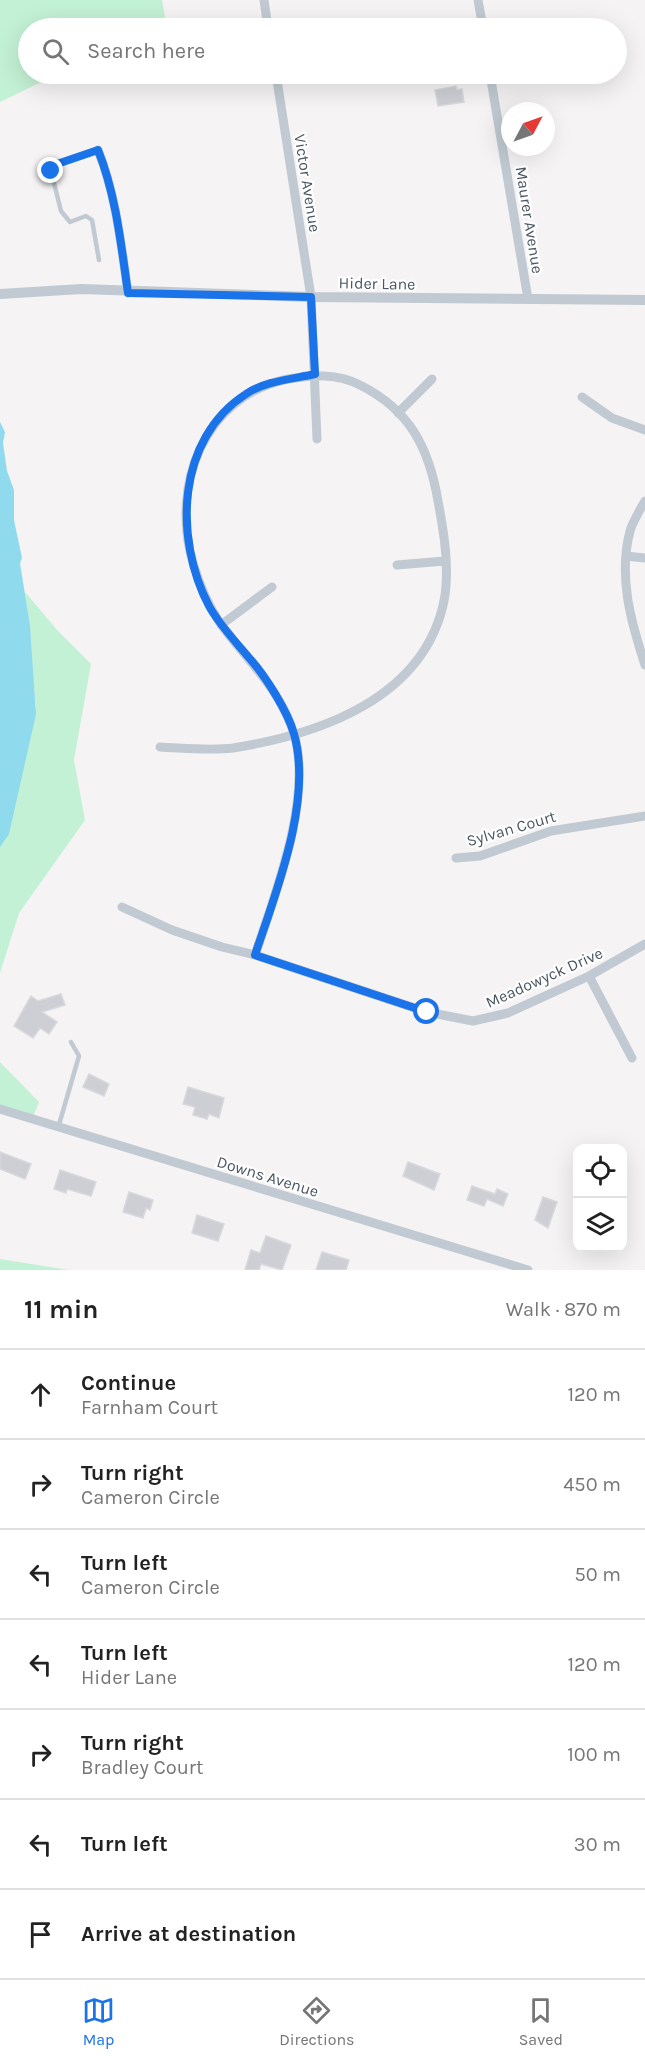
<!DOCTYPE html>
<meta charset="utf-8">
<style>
body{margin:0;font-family:Karla,sans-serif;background:#f6f6f6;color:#222}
.controls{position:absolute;right:18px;bottom:18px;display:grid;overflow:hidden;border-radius:12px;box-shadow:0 6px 24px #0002}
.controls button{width:54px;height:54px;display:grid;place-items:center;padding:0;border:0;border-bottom:2px solid #e0e0e0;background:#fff;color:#222;font:30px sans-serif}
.compass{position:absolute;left:501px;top:102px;width:54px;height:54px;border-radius:50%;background:#fff;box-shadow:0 6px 24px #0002;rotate:49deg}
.stop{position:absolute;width:18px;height:18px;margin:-14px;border:4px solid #1a73e8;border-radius:50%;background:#fff}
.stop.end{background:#1a73e8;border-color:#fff;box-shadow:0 2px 6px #0008}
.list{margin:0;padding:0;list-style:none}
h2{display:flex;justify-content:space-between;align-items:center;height:78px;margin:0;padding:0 24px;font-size:26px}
h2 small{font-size:20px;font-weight:400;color:#767676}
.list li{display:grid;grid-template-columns:39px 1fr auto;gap:18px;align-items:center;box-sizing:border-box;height:90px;padding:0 24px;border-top:2px solid #e0e0e0}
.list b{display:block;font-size:22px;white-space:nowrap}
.list p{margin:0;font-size:20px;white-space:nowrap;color:#767676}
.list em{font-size:20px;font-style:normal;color:#767676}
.icon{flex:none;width:33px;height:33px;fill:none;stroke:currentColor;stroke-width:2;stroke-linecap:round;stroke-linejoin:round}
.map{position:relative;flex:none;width:645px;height:1270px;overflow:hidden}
.search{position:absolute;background:#fff;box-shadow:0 6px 24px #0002;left:18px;right:18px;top:18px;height:66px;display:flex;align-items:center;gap:15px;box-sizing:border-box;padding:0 21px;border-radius:33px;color:#767676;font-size:22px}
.sheet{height:708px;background:#fff}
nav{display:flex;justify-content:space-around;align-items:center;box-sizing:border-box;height:84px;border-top:2px solid #e0e0e0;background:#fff;font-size:16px;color:#767676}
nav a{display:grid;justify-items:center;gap:3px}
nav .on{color:#1a73e8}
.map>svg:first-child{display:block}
.green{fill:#c3f1d5}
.water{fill:#90daee}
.building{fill:#cdcfd5;stroke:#d7d9de;stroke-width:1.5}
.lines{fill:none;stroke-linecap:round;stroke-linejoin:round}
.service{stroke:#c1cad2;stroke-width:4.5}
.minor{stroke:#c1cad2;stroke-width:9}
.tertiary{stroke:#c1cad2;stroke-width:10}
.route{stroke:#1a73e8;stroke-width:8}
.labels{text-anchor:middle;stroke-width:4.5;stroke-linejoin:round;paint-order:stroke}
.street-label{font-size:16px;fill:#4a5661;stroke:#fff}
</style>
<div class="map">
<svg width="645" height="1270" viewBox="0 0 645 1270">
<rect width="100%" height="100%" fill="#f5f3f3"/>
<!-- green -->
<path class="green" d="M0 0H162L167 28H28V74H58L0 102Z
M25 592 57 630 91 664 74 760 85 820 19 913 0 973V785L36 708Z
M0 1062 39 1102 33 1117 0 1108Z
M0 1259 69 1270H0Z"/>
<!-- water -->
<path class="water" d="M0 422 5 432 3 443 7 471 14 490V520L22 558 20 563 30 626 36 714 9 834 0 847Z"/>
<!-- building -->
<path class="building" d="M456 86 457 90 462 89 464 102 438 106 435 90Z
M61 994 65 1005 42 1012 57 1022 49 1034 40 1028 33 1038 14 1026 31 996 38 1001Z
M89 1074 109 1084 104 1096 83 1087Z
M188 1087 224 1098 219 1118 209 1114 207 1119 193 1115 195 1107 183 1104Z
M0 1152 31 1164 25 1179 0 1169Z
M408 1162 440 1174 434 1190 403 1176Z
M60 1170 96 1182 91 1196 67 1189 66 1193 54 1189Z
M472 1186 495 1194 497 1189 508 1194 503 1206 487 1199 484 1206 467 1200Z
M129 1192 153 1200 150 1210 146 1208 143 1218 123 1212Z
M543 1197 557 1202 548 1228 535 1220Z
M197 1215 224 1224 218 1241 192 1233Z
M266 1236 291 1245 282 1270 261 1264 259 1270H245L251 1250 260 1253Z
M322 1252 349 1260 346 1270H316Z"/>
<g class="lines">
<!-- service -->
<path class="service" d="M98 150 58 164 51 171 61 211 70 222 86 216 92 220 99 260
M58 1128 79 1056 71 1042"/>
<!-- minor -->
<path class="minor" d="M264 0 268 28
M478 0 483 28
M276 74 311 297 317 439
M490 74 528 299
M98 150C116 195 121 244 128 293
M582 397 612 418 645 430
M398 413 432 379
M645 501C640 510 633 521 630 531 618 577 631 622 645 665
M626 556 645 558
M397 565 445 561
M221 625 272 587
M160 747C184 748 210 751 233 748 321 734 424 698 444 601 450 569 444 533 438 501 429 448 410 410 360 385 337 373 312 375 288 379 204 396 170 485 193 563 199 583 208 605 220 623 246 659 281 690 294 734 313 798 275 894 255 955
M456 858 480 856 551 831 645 816
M122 907 172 930 222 947 255 955 427 1012 473 1021 508 1013 589 976 645 944
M589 976 632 1058
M0 1109 528 1270"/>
<!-- tertiary -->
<path class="tertiary" d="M0 294 81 289 311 297 645 300"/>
</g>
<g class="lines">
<!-- route -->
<path class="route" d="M51 171 57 164 98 150C116 195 121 244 128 293L311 297 315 374C293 379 265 381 246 394 176 439 174 539 209 606 220 626 237 643 251 660 266 677 288 712 294 734 313 800 276 892 255 955L427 1012"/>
</g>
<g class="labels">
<!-- street labels -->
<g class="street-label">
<text transform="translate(308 183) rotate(81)" y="6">Victor Avenue</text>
<text transform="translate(530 220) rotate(81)" y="6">Maurer Avenue</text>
<text transform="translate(377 283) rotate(1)" y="6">Hider Lane</text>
<text transform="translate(511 828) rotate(-16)" y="6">Sylvan Court</text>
<text transform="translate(544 977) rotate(-24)" y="6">Meadowyck Drive</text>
<text transform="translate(268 1176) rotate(17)" y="6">Downs Avenue</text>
</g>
</g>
</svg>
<div class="controls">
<button><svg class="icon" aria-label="locate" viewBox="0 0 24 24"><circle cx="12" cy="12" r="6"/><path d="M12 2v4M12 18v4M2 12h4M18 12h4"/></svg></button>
<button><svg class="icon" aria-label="layers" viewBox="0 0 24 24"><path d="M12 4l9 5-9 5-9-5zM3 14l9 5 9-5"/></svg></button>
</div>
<svg class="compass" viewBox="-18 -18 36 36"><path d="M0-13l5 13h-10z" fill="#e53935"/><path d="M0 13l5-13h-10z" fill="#767676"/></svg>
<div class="stop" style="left:427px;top:1012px"></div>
<div class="stop end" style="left:51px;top:171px"></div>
<div class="search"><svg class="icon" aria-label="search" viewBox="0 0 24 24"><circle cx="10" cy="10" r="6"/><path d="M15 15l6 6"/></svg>Search here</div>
</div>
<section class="sheet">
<h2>11 min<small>Walk · 870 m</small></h2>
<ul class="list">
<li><svg class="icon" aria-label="ahead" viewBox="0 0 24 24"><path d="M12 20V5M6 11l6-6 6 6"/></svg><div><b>Continue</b><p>Farnham Court</p></div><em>120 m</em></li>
<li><svg class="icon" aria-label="right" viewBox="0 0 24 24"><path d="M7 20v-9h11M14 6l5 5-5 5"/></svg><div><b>Turn right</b><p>Cameron Circle</p></div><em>450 m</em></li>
<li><svg class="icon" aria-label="left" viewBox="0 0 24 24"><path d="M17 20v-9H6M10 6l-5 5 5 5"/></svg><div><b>Turn left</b><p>Cameron Circle</p></div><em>50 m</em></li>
<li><svg class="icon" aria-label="left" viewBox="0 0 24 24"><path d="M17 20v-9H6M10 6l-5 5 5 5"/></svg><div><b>Turn left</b><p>Hider Lane</p></div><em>120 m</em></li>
<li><svg class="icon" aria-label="right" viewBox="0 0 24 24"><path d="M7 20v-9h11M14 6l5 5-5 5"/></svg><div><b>Turn right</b><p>Bradley Court</p></div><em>100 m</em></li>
<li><svg class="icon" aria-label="left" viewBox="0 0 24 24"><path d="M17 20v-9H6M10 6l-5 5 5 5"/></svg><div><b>Turn left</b></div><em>30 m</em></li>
<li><svg class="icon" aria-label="arrive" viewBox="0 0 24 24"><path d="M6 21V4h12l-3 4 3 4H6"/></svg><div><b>Arrive at destination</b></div></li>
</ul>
</section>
<nav>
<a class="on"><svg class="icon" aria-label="map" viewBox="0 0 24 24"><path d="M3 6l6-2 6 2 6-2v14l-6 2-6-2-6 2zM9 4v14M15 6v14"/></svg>Map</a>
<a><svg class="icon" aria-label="directions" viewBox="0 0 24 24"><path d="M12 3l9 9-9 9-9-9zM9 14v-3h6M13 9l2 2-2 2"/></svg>Directions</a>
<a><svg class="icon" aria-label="saved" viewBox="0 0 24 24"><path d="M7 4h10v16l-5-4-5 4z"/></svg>Saved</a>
</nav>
